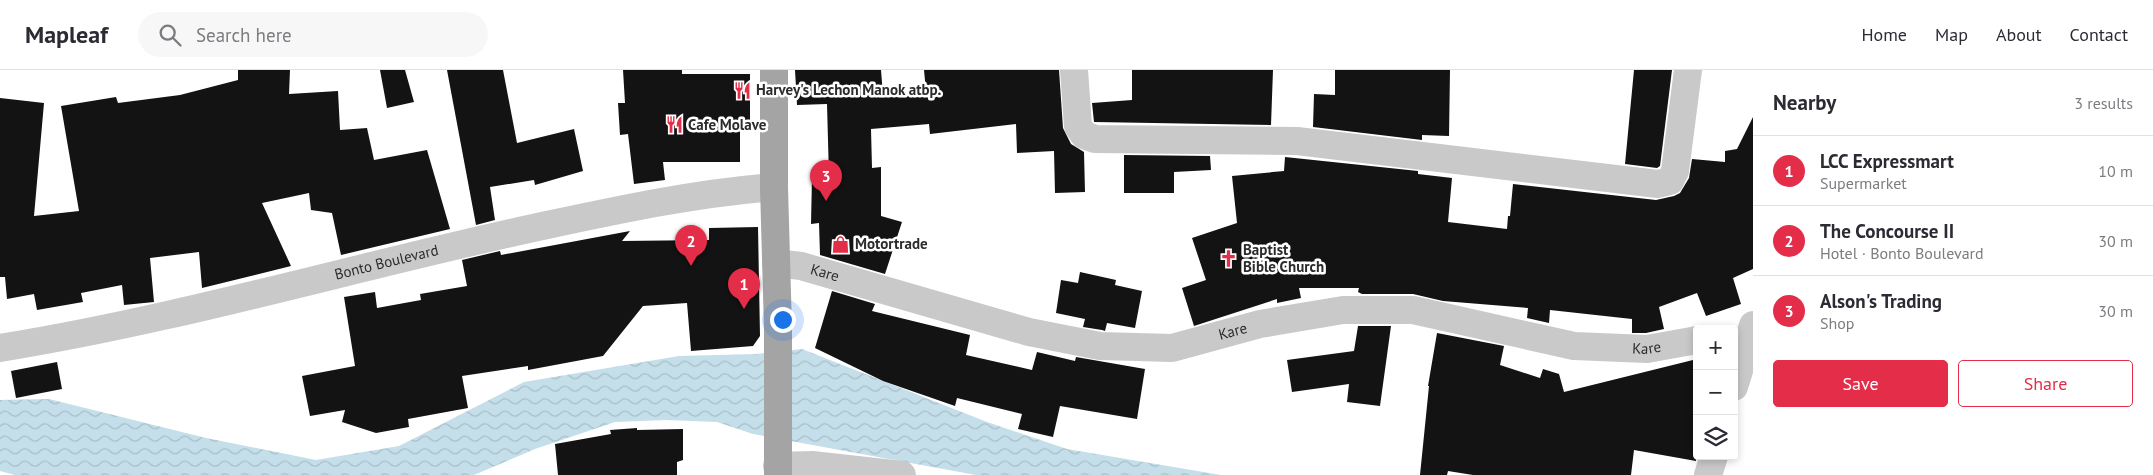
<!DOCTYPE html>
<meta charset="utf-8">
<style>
body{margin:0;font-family:"PT Sans",sans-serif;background:#f7f7f7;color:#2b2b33}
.controls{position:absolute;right:15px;bottom:15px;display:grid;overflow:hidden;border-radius:5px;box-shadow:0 2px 8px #0003}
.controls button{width:45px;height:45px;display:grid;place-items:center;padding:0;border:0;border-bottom:1px solid #e1e1e2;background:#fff;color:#2b2b33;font:25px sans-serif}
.you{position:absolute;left:782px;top:249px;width:18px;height:18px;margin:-12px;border:4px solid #fff;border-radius:50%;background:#1a73e8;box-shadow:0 0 0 8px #1a73e833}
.badge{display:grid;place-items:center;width:32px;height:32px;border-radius:50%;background:#e32d49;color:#fff;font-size:16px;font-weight:700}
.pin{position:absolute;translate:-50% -41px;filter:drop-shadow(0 1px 2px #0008)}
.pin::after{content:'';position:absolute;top:26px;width:18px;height:15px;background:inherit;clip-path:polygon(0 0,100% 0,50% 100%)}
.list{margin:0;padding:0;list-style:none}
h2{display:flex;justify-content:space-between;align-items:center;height:65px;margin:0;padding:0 20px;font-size:21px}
h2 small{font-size:16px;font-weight:400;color:#7c7c81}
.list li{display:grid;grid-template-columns:32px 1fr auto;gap:15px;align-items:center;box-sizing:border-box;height:70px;padding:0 20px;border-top:1px solid #e1e1e2}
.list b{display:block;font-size:19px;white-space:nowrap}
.list p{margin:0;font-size:16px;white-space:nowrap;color:#7c7c81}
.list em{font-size:16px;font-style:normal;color:#7c7c81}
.actions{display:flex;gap:10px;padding:15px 20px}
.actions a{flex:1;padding:11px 0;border:1px solid #e32d49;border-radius:5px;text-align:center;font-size:18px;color:#e32d49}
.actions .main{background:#e32d49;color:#fff}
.icon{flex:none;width:28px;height:28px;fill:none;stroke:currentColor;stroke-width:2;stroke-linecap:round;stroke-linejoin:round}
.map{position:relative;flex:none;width:1753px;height:405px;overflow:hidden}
header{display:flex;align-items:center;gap:30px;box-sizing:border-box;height:70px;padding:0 25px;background:#fff;border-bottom:1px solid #e1e1e2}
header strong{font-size:24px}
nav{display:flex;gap:28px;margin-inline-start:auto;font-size:18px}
.search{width:350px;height:45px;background:#f7f7f7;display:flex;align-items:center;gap:12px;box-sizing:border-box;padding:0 18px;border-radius:28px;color:#7c7c81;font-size:19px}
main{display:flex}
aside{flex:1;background:#fff}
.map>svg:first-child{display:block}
.water{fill:url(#water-waves)}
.building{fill:#131313}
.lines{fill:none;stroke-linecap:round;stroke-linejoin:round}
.minor{stroke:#c9c9c9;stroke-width:28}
.primary{stroke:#a4a4a4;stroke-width:28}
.labels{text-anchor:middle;stroke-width:5;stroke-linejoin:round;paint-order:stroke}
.poi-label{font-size:15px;font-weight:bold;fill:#2c2c2c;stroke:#fff;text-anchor:start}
.street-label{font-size:15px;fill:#2c2c2c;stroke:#fff}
</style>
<header>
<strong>Mapleaf</strong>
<div class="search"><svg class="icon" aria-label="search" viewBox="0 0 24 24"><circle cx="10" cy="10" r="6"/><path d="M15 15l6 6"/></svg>Search here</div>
<nav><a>Home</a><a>Map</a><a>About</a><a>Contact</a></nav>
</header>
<main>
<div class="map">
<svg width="1753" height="405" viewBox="0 0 1753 405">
<defs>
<pattern id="water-waves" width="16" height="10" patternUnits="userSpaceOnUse" patternTransform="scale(1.25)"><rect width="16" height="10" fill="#c4deea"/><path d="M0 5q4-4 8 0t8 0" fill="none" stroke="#a9bfc9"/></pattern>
</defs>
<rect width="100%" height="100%" fill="#fff"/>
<!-- water -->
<path class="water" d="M802 279 987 352 1067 379 1221 405H976L753 364 717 352 666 350 615 352 535 379 474 405H15L0 401V330L49 329 206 368 316 390 399 376 524 312 679 286 756 284Z"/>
<!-- building -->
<path class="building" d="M238 0H290L289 24 338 21 340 60 367 58 374 90 427 80 450 159 341 185 332 143 311 140 309 123 262 133 291 196 202 218 199 182 150 188 154 232 124 235 122 215 81 223 83 232 37 240 34 224 7 229 5 207H0V28L44 33 34 146 79 141 61 36 116 27 118 33 180 25 238 10Z
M380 0H405L414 32 387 38Z
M447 0H503L517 73 574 59 583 101 535 115 534 110 490 117 495 150 476 155Z
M623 0H682V4H750V50H740V92H663L665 110 634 114 628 64 620 65 618 33H625Z
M795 0H881L883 25 926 21 924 0H1059L1063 58 1071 74 1084 82 1085 122 1055 123 1054 81 1017 83 1016 54 930 64 929 54 871 59 872 98 881 97V146L902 152 885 204 820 185 819 153 811 154 812 107H829L827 34 797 35Z
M1132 0H1273L1271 55 1094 52 1092 33 1132 30Z
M1335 0H1450L1449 66 1422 65V70L1313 57 1314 24 1335 25Z
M1634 0H1672L1660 96 1657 98 1625 94Z
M1753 47V199L1733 208 1741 234 1706 246 1697 223 1659 237 1664 259 1646 263H1632V249L1550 240 1549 253 1527 248 1528 238 1443 231 1413 224H1362L1358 222 1359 218H1299L1301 228 1277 233V229L1194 256 1182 218 1206 210 1192 168 1237 153 1232 106 1284 101 1285 87 1418 101V104L1452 108 1448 152 1507 159 1508 146H1510L1513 114 1656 130 1674 126 1680 123 1689 108 1692 89 1725 92V81L1737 79Z
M1124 85 1210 86 1211 100 1174 102V123H1124Z
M758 157 760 266 753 276 691 281 687 233 643 236 603 286 528 300V296L462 306 468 338 408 349 409 357 376 363 342 352 345 340 310 346 302 306 355 296 344 227 375 222 377 238 421 230 420 224 467 216 462 190 500 181 501 185 630 161 622 171 709 170V158Z
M1080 202 1116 210 1115 215 1142 221 1135 258 1107 253 1105 261 1102 260 1083 257 1085 249 1056 243 1061 210 1078 213Z
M832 221 875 234 872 241 970 265 966 285 1032 300 1037 282 1075 291 1076 287 1145 299 1137 349 1060 336 1053 367 1018 359 1022 344 957 328 955 336 883 311 815 278Z
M1358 256H1391L1380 336 1347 332 1349 314 1292 322 1287 290 1354 281Z
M1437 263 1504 276 1500 295 1540 308 1543 299 1559 304 1564 322 1697 289 1696 391 1634 380 1631 405H1473L1448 401 1447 405H1420L1429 316H1428Z
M57 292 62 319 16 328 11 301Z
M637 358V360L683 359V390L677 392V405H558L555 374 611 364 610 360Z"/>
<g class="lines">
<!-- minor -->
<g class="minor">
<path d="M1074 0 1078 56 1084 65 1095 69 1297 71 1658 114 1670 111 1675 101 1688 0"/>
<path id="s1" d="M776 193 801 196 1029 262 1100 276 1172 278 1260 254 1343 240H1413L1574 276 1647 279 1697 270"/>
<path id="s2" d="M0 278C185 248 364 194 547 155 622 139 697 123 774 117"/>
<path d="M1734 317 1753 255"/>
<path d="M777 396 812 395 902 405"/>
<path d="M1708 405 1714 386"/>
</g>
<!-- primary -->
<path class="primary" d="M774 0V117L778 259V405"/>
</g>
<!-- icons -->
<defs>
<symbol id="restaurant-bare" viewBox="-9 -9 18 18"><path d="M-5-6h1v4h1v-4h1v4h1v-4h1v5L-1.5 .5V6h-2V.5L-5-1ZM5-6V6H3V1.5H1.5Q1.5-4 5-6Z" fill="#e32d49" stroke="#fff" stroke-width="2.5" paint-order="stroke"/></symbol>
<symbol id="shop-bare" viewBox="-9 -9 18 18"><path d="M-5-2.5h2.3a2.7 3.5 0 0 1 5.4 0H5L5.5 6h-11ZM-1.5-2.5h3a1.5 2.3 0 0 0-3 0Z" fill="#e32d49" stroke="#fff" stroke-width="2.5" paint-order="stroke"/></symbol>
<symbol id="church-bare" viewBox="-9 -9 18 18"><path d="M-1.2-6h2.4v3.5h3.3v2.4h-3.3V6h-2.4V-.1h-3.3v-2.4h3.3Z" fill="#e32d49" stroke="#fff" stroke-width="2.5" paint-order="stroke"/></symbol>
</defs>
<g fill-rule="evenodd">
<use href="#restaurant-bare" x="730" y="8" width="25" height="25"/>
<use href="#restaurant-bare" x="662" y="42" width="25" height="25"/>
<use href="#shop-bare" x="828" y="162" width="25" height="25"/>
<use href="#church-bare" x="1216" y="176" width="25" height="25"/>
</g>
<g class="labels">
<!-- poi labels -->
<g class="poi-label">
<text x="756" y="25">Harvey's Lechon Manok atbp.</text>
<text x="688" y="60">Cafe Molave</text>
<text x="855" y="179">Motortrade</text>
<text x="1243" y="185">Baptist<tspan x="1243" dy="17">Bible Church</tspan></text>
</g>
<!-- street labels -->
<g class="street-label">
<text dy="5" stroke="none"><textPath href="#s2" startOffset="396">Bonto Boulevard</textPath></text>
<text dy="5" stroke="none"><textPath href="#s1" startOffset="50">Kare</textPath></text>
<text dy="5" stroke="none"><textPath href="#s1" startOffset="470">Kare</textPath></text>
<text dy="5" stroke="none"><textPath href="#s1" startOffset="890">Kare</textPath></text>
</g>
</g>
</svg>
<div class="controls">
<button>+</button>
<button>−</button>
<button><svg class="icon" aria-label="layers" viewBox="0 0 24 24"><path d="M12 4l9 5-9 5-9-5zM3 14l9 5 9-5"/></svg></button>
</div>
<div class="you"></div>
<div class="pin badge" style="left:744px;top:239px">1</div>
<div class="pin badge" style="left:691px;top:196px">2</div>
<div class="pin badge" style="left:826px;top:131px">3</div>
</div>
<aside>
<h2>Nearby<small>3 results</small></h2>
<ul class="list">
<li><span class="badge">1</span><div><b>LCC Expressmart</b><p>Supermarket</p></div><em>10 m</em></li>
<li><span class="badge">2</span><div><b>The Concourse II</b><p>Hotel · Bonto Boulevard</p></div><em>30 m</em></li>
<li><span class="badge">3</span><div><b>Alson's Trading</b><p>Shop</p></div><em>30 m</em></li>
</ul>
<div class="actions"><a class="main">Save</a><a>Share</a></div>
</aside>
</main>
